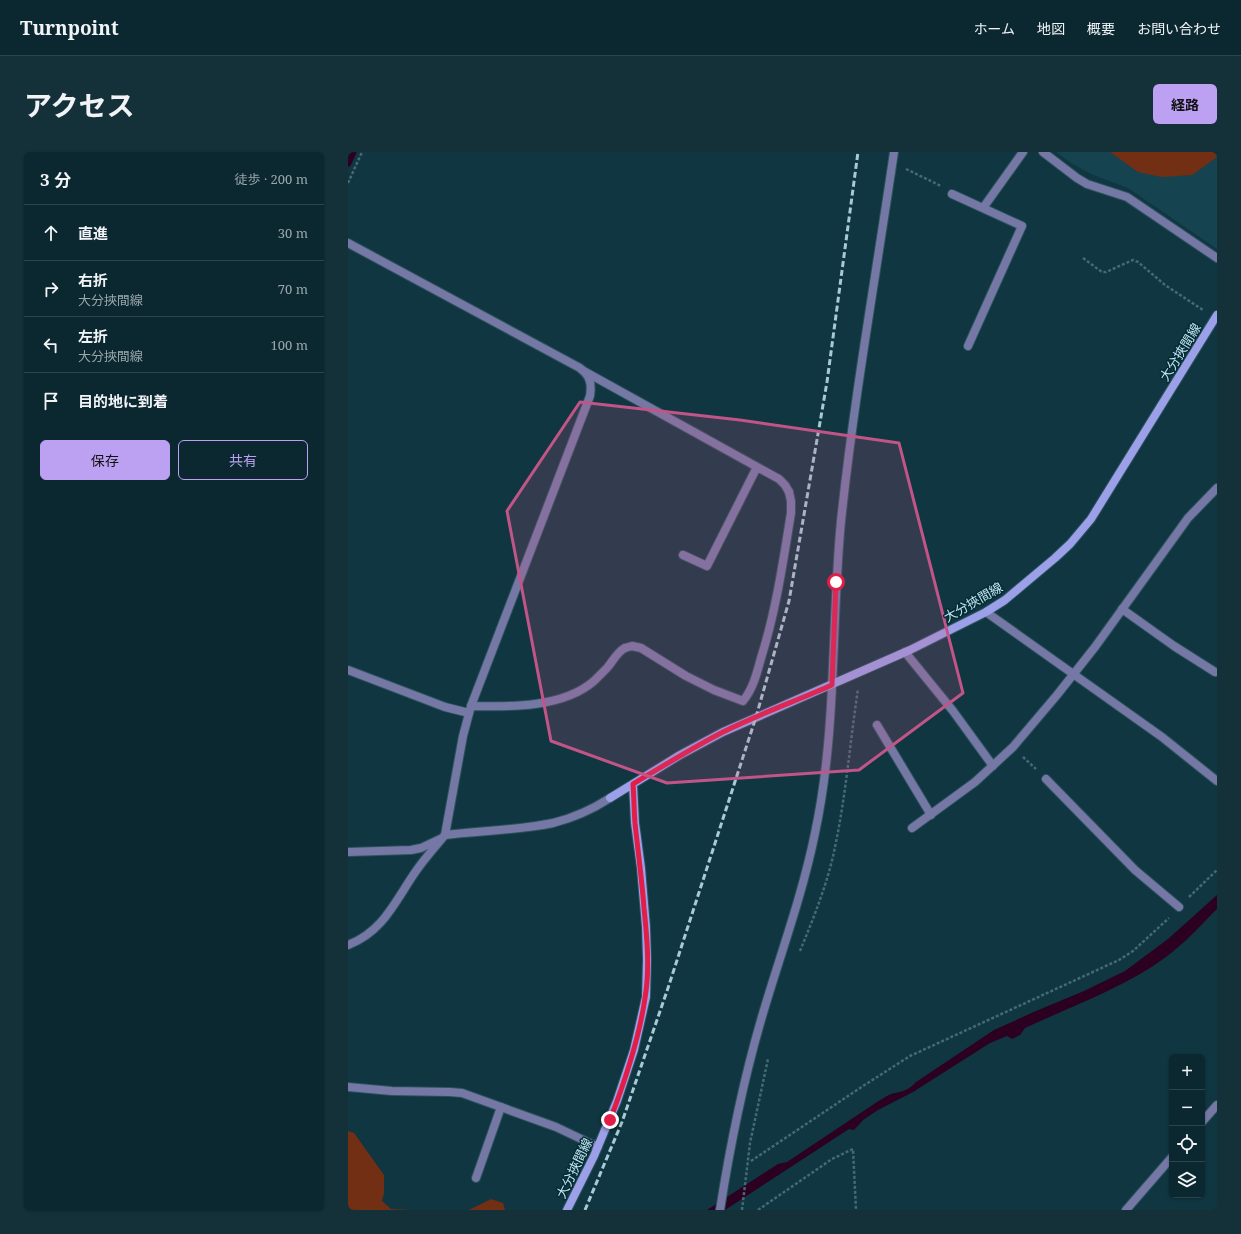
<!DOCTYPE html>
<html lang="ja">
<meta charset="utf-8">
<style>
body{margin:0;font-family:"Noto Serif","Noto Sans JP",serif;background:#143039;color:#f1f3f6}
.controls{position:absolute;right:12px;bottom:12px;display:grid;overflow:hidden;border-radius:6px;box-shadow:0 1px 3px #0004}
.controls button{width:36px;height:36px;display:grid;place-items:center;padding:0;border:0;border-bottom:1px solid #2b444d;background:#0b2831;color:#f1f3f6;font:20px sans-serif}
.stop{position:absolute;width:12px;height:12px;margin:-9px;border:3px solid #e11d48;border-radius:50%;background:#fff}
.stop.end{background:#e11d48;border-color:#fff;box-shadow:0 1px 4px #0008}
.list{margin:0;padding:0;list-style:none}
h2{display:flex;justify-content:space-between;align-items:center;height:52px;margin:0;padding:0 16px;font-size:17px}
h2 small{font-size:13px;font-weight:400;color:#9aa6ab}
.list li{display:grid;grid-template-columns:26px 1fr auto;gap:12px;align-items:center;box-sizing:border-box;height:56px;padding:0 16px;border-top:1px solid #2b444d}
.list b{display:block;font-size:15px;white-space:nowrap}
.list p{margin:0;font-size:13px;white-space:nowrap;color:#9aa6ab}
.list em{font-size:13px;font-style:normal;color:#9aa6ab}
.actions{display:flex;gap:8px;padding:12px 16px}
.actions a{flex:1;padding:9px 0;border:1px solid #bca0f2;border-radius:6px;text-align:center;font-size:14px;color:#bca0f2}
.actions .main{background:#bca0f2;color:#111}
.icon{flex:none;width:22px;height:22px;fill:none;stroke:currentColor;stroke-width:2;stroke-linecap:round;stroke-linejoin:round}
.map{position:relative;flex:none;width:869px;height:1058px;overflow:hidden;border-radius:6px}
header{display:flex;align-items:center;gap:24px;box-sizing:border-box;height:56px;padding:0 20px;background:#0b2831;border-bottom:1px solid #2b444d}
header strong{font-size:19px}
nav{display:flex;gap:22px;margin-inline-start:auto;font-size:14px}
.intro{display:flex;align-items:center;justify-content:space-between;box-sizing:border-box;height:96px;padding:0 24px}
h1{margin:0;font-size:28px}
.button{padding:10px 18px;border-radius:6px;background:#bca0f2;color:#111;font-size:14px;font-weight:700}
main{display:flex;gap:24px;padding:0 24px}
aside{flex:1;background:#0b2831;border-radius:6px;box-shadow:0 1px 3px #0004}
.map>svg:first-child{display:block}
.built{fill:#164350}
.green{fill:#732f14}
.water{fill:#2c0021}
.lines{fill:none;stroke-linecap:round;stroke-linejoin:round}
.stream{stroke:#2c0021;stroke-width:7}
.service-casing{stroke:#2c525d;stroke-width:10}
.minor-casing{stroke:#2c525d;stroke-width:10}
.tertiary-casing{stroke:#2c525d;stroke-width:10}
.secondary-casing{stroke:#2c525d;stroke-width:10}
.path{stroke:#456a75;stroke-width:2.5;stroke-dasharray:3 2;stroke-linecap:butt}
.service{stroke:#7578a5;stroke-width:8}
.minor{stroke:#7578a5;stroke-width:8}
.tertiary{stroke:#7578a5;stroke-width:8}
.secondary{stroke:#9ba0e8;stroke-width:8}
.rail{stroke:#a8cad5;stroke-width:3;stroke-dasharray:6 3;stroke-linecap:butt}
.route{stroke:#e11d48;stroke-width:5}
.marked{fill:#c25587;fill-opacity:0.2;stroke:#c25587;stroke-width:3;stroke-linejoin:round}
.labels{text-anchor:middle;stroke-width:3;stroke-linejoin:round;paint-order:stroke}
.street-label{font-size:13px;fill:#c2e4ef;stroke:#032c37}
</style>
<header>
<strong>Turnpoint</strong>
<nav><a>ホーム</a><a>地図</a><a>概要</a><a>お問い合わせ</a></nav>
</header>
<div class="intro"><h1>アクセス</h1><a class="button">経路</a></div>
<main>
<aside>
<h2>3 分<small>徒歩 · 200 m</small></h2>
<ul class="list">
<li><svg class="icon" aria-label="ahead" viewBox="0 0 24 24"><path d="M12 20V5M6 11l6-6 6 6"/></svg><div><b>直進</b></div><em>30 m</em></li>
<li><svg class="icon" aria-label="right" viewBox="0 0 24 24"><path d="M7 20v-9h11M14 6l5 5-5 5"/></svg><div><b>右折</b><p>大分挾間線</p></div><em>70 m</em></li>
<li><svg class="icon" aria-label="left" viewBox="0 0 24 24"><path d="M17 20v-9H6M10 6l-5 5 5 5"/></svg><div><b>左折</b><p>大分挾間線</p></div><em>100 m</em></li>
<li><svg class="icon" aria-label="arrive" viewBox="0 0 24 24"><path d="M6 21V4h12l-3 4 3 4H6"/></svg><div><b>目的地に到着</b></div></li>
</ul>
<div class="actions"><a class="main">保存</a><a>共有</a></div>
</aside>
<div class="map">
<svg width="869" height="1058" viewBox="0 0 869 1058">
<rect width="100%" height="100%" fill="#0f3641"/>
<!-- built -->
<path class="built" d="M708 0H869V97L780 36 743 22 723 11Z"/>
<!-- green -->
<path class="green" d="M762 0H869V5L844 23 813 25 790 20Z
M0 979 6 981 36 1023V1041L34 1049 43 1057 62 1058H0Z
M143 1047 155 1051 157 1058H121Z"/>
<!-- water -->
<path class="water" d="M869 743V757C853 773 837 791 818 805 776 836 724 854 677 876L672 883 664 887 659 884 642 891 565 940 530 958 515 968 506 978 501 977 377 1058H359L430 1012 439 1010 529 950C534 947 538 944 543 942 555 939 560 939 568 930L646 878 688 859 736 839 777 819 820 787Z"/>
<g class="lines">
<!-- stream -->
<path class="stream" d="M0 11 5 0"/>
<defs>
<path id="service" d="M695 0 729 26 739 32 779 45 869 106
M604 42 674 74 620 194
M635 56 675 0
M774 457 826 494 867 520
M277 496 284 494 293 496 338 524 366 538 395 549C405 537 409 521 413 506 428 459 435 410 443 361V349L441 340
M128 1026 153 955"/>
<path id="minor" d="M234 218 431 327 437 333 441 340
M335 403 359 414 409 315
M638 460 814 585 869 629
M557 500 605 559 645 614
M0 518 97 555 121 561
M123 554C161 555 215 556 246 529 250 525 255 520 259 516 265 509 269 500 277 496
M529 573 583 663
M698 627 787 718 831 755
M564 676 627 630 665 595 709 543 747 495 840 366 869 336
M0 700 63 698 73 696 92 687
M0 793C36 779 47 749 68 719 77 706 87 695 97 683
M0 935 44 939 102 940 114 941 208 975 250 995
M854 970 869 953
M778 1058 824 1005"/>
<path id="tertiary" d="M0 91 232 216C242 224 244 231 242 244L123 554 115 584 97 683C132 679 172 678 205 671 225 666 245 657 262 646
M372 1058C382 994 395 930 413 868 431 806 454 745 467 681 489 579 483 473 493 369 506 246 528 123 546 0"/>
<path id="secondary" d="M262 646 332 603 375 580 562 498 638 460 657 448 707 406 722 392 743 367 869 163
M219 1058 246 1004 269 949 286 898 298 845 299 808 298 775 293 716 287 671 285 632"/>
</defs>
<!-- service casing -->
<use href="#service" class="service-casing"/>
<!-- minor casing -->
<use href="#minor" class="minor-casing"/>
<!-- tertiary casing -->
<use href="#tertiary" class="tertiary-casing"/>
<!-- secondary casing -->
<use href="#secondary" class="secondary-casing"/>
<!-- path -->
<path class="path" d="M558 17 593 34
M0 31 14 0
M735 106 754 120H758L785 108 790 110 817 133 855 158
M675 605 688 617
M841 745 869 718
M452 799C466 765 480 730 487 695 498 643 502 590 510 537
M403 1009 515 934 562 904 771 808 785 799 821 766
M394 1058 402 991 420 907
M410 1058 484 1007 505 997 508 1058"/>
<!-- service -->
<use href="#service" class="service"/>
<!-- minor -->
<use href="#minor" class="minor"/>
<!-- tertiary -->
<use href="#tertiary" class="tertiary"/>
<!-- secondary -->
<use href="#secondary" class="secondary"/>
<!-- rail -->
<path class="rail" d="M237 1058 274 970 320 836 408 565 441 449 479 230 510 0"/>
</g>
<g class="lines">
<!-- route -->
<path class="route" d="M262 968C277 929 291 888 297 846 302 817 299 785 296 756 294 728 290 700 287 671 286 658 286 645 285 632 315 614 344 596 375 580 411 562 448 549 484 533L488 430"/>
</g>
<!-- marked area -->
<path class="marked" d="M232 250 392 268 551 291 615 541 511 618 319 631 203 589 159 359Z"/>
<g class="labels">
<!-- street labels -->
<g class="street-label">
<text transform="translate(832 200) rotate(-58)" y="5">大分挾間線</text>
<text transform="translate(625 450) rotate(-30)" y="5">大分挾間線</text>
<text transform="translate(226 1016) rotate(-64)" y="5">大分挾間線</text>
</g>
</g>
</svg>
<div class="controls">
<button>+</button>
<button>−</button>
<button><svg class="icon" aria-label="locate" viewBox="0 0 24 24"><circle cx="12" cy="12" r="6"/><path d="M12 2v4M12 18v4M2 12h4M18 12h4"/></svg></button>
<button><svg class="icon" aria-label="layers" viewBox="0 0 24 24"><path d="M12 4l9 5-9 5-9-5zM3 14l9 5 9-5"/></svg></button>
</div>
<div class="stop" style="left:488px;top:430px"></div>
<div class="stop end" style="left:262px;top:968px"></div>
</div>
</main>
